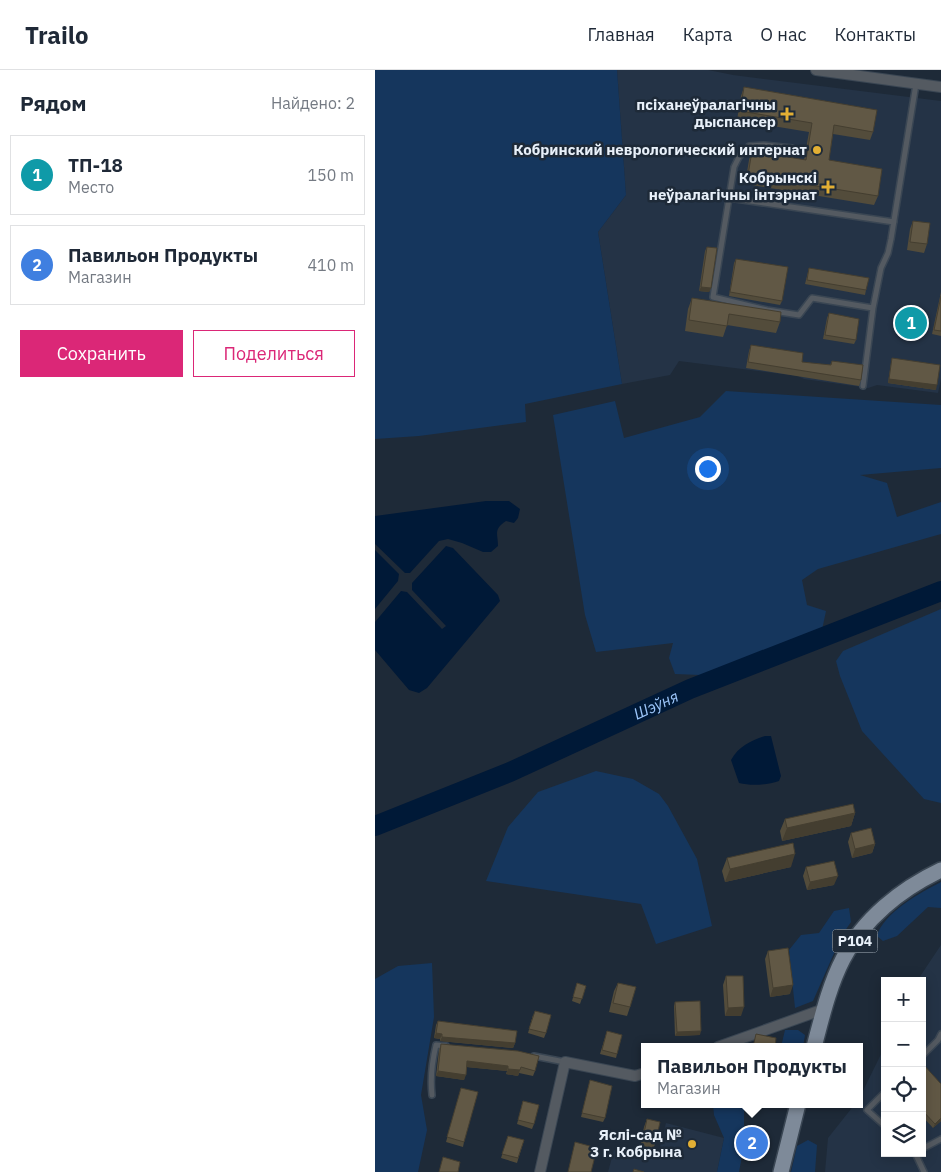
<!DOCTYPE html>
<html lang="ru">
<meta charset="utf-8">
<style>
body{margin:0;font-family:"IBM Plex Sans",sans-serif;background:#f2f2f3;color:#1f2937}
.controls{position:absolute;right:15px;bottom:15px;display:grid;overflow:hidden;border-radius:0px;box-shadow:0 2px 12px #0003}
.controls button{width:45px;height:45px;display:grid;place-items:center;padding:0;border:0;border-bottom:1px solid #e0e1e3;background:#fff;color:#1f2937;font:25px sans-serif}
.you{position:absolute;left:332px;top:398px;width:18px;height:18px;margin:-12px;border:4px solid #fff;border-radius:50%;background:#1a73e8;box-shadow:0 0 0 8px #1a73e833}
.badge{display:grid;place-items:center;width:32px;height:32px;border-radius:50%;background:#db2777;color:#fff;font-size:16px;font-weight:700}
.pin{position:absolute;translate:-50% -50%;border:2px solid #fff;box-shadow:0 1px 5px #0006}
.popup{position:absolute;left:266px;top:973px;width:222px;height:65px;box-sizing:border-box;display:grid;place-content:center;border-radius:0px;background:#fff;filter:drop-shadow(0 1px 4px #0005);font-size:16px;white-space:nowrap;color:#747a83}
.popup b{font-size:19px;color:#1f2937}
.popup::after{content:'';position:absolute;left:50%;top:100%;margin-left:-10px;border:10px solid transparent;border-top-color:#fff}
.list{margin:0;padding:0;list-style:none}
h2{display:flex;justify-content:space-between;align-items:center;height:65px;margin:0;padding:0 20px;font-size:21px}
h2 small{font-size:16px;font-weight:400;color:#747a83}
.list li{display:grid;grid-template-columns:32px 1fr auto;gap:15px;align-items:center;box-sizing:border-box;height:80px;margin:0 10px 10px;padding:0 10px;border:1px solid #e0e1e3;border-radius:0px}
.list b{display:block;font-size:19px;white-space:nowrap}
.list p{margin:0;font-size:16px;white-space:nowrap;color:#747a83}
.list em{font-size:16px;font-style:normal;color:#747a83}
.actions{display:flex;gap:10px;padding:15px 20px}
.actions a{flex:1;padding:11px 0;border:1px solid #db2777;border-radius:0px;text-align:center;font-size:18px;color:#db2777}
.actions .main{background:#db2777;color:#fff}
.icon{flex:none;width:28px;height:28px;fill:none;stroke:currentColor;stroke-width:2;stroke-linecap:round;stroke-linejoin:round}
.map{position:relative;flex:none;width:566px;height:1102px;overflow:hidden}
header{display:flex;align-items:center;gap:30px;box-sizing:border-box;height:70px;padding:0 25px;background:#fff;border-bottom:1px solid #e0e1e3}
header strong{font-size:24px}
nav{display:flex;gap:28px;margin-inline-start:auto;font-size:18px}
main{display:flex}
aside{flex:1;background:#fff}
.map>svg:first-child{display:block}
.built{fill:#243346}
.green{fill:#15365d}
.water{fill:#001937}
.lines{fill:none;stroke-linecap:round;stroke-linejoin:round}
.river{stroke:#001937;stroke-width:20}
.service-casing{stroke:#3a4653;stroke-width:8}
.minor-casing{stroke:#3a4653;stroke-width:12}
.primary-casing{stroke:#3a4653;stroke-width:18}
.service{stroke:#545a61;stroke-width:5}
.minor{stroke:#545a61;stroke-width:10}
.primary{stroke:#7e8a99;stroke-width:15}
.wall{fill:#534c3b}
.shaded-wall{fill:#443e30}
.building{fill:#615845;stroke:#443e30}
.poi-dot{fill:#e2af34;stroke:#1e2a38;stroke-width:2}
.labels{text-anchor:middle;stroke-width:5;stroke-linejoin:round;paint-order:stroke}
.shield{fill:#1e2a38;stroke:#abb5bf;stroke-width:1}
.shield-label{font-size:14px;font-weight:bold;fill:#e8f0f9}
.poi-label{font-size:15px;font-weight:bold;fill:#e8f0f9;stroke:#1e2a38;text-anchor:end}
.water-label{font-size:16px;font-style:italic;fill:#9cc6fa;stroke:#1e2a38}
</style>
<header>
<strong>Trailo</strong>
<nav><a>Главная</a><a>Карта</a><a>О нас</a><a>Контакты</a></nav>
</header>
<main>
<aside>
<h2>Рядом<small>Найдено: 2</small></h2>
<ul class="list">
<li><span class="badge" style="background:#0f9aa8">1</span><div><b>ТП-18</b><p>Место</p></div><em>150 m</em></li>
<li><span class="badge" style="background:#3f7fe0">2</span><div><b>Павильон Продукты</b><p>Магазин</p></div><em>410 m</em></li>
</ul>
<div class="actions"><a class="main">Сохранить</a><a>Поделиться</a></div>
</aside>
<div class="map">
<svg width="566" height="1102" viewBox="0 0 566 1102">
<rect width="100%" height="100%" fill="#1e2a38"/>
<!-- built -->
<path class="built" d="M242 0H333L358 5 566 31V309L563 323 502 315 493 318 429 309 423 306 304 291 295 305 247 314 223 162 251 125Z
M566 875V1102H450L453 1068 480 1034H484L485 1027 510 976V1083H547V911H542Z
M291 1053 349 1068 342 1102H233L239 1080 282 1089Z"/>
<!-- green -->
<path class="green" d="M0 0H242L251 125 223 162 247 314 150 334 151 352 44 366 0 369Z
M351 321 566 335V398L485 405 512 413 522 447 566 432V464L443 499 427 510 432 535 451 541 447 560 326 605 300 604 294 588 298 573 221 582 210 545 178 345 240 331 249 368 325 347Z
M566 539V733L549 729 487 661 465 606 461 591 468 581Z
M221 701 258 709 284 724 293 736 322 789 337 856 281 874 266 834 111 811 133 757 163 722Z
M566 812V838L553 837 522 866 508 871 502 866C508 843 545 823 566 812Z
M474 838 476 852 467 865 438 931 420 938 414 880 426 865 444 863 459 841Z
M57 893 59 947 46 1025 52 1060 43 1102H0V909L23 896Z
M410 960H423L430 965 428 977H406Z
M338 1034H366L369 1037V1076L364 1102H342L349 1068 339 1045Z
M433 1070 442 1075 440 1102H416L422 1076Z"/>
<!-- water -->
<path class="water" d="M111 431H134L145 439 143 448 139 453 131 451C118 460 123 463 123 476L116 482H108L87 473 73 469 64 471 35 503H30L0 474V446Z
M71 476 78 478 123 525 125 531 52 618 44 623 34 620 0 580V552L26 521 32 522 67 559 71 556 37 520V513Z
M0 480 24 504 23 511 0 539Z
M390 666H396L406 706 404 711C392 715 376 716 364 713L356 690C364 676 376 671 390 666Z"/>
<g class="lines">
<!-- river -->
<path class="river" id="s1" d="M0 756 135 702 315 619 566 521"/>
<defs>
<path id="service" d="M417 78 389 75 374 76 364 87 359 97 338 227 392 240 424 245 437 228 498 238 506 198 513 183 516 169 541 14
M354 128 519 152
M488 316 498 238
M159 986 190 992
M547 986 563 970 566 964
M510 1022 492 1040 510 1056
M57 1025C55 1008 57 992 61 975L71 976
M547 1079 566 1069
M540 1083 549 1102"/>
<path id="minor" d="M441 0 566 17
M343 977 449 939
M165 1102 190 992 260 1006 270 1003"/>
<path id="primary" d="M439 977C447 947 454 916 468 889 488 849 526 819 566 800
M406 1102 423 1034"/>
</defs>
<!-- service casing -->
<use href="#service" class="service-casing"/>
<!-- minor casing -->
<use href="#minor" class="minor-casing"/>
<!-- primary casing -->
<use href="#primary" class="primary-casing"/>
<!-- service -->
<use href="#service" class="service"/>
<!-- minor -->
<use href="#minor" class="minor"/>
<!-- primary -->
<use href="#primary" class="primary"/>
</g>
<!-- wall -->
<path class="wall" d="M369 17 498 62 495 70 458 64 454 90 503 126 499 135 370 114 374 90 377 81 429 90 434 62 362 50 366 26Z
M538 151 552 174 549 183 532 180 535 159Z
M332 177 336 218 334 222 324 221 330 181Z
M361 189 407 231 405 235 354 226 359 193Z
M434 198 491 220 490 225 430 214Z
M566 222V266L557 264Z
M317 228 405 252 401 263 352 255 348 267 310 261 313 239Z
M454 243 481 270 479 274 448 269 452 248Z
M376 275 427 292 455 295 457 291 486 310 484 316 371 298 374 281Z
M517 288 561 320 513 313 516 293Z
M480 743 476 756 407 771 405 761 410 749Z
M476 763 500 774 497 783 477 788 473 772Z
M352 788 416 797 350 812 347 801Z
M431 797 459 815 432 820 428 806Z
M393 881 415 924 395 927 390 889Z
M351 906 366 946H350L348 915Z
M202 913 211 916 205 934 197 931Z
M243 913 255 937 252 946 234 942 239 921Z
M300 932 325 965 300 966 299 936Z
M158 945 171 963 169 968 153 963Z
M63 951 140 973 138 978 65 971V969L59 968 61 955Z
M232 961 242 984 241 988 225 984Z
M66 974 160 1001 158 1006 144 1003 143 1006 131 1004 132 1001 92 997 89 1010 61 1006 64 980Z
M547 993 566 1014V1051L558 1058 547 1046Z
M215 1010 230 1048 228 1052 206 1047Z
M86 1018 89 1072 88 1077 71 1072Z
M148 1031 159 1054 157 1059 142 1054Z
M272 1049 281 1071 278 1080 265 1077 269 1057Z
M133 1066 149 1070 142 1093 126 1088Z"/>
<!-- shaded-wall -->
<path class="shaded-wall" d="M326 217 336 218 334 222 324 221Z
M514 309 562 315 561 320 513 313Z
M480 743 476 756 407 771 412 758Z
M500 774 497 783 477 788 480 779Z
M420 784 416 797 350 812 355 799Z
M463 806 459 815 432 820 435 812Z
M418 915 415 924 395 927 398 918Z
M369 937 366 946H350L353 938Z
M326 961 325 965 300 966 302 962Z
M61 963 67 964 65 969 59 968Z
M67 967 140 973 138 978 65 971Z
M92 991 133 996 132 1001 91 997Z
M133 999 145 1000 143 1006 131 1004Z
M63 1001 91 1005 89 1010 61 1006Z
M566 1048V1051L558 1058 560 1054Z"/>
<!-- building -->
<path class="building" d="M369 17 502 40 498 62 459 55 454 90 507 99 503 126 373 105 377 81 431 90 437 53 365 41Z
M538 151 555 153 552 174 535 172Z
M332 177 342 178 336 218 326 217Z
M361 189 413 197 407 231 355 222Z
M434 198 494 208 491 220 432 210Z
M566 226V261L559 260Z
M317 228 406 242 405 252 354 244 352 256 314 250Z
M454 243 484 249 481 270 450 265Z
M376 275 428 283 427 292 456 295 457 291 488 295 486 310 373 292Z
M517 288 565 295 562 315 514 309Z
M478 734 480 743 412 758 410 749Z
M496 758 500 774 480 779 476 763Z
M418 773 420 784 355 799 352 788Z
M459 791 463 806 435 812 431 797Z
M413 878 418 915 398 918 393 881Z
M351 906H368L369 937 353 938Z
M202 913 211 916 207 929 198 927Z
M243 913 261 917 255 937 238 933Z
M325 931 326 961 302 962 300 932Z
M160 941 176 945 171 963 154 959Z
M63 951 142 961 140 973 67 967V964L61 963Z
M232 961 247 965 242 984 227 980Z
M381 964 401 968 400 977H378Z
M66 974 143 981 164 986 160 1001 146 997 145 1000 133 999V996L92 991 91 1005 63 1001Z
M547 993 566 1014V1048L560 1054 547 1040Z
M215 1010 237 1016 230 1048 207 1043Z
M86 1018 103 1022 89 1072 72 1067Z
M148 1031 164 1035 159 1054 143 1050Z
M272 1049 285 1052 281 1071 268 1068Z
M133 1066 149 1070 143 1088 127 1084Z
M200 1072 222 1078 216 1102H193Z
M68 1087 85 1092 83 1102H64Z
M259 1099 269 1102H258Z"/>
<!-- markers -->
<g class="poi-dot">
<path d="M409.5 36.5h5v5h5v5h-5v5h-5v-5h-5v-5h5z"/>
<circle cx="442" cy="80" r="5"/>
<path d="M450.5 109.5h5v5h5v5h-5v5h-5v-5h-5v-5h5z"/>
<circle cx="317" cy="1074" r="5"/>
</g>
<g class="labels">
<!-- shield labels -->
<rect class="shield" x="457.5" y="859.5" width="45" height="23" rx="4"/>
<g class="shield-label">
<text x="480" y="876">Р104</text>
</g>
<!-- poi labels -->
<g class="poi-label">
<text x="401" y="40">псіханеўралагічны<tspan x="401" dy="17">дыспансер</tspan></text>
<text x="432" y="85">Кобринский неврологический интернат</text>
<text x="442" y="113">Кобрынскі<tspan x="442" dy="17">неўралагічны інтэрнат</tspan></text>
<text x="307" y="1070">Яслі-сад №<tspan x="307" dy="17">3 г. Кобрына</tspan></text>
</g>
<!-- water labels -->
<g class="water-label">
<text dy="6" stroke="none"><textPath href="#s1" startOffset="306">Шэўня</textPath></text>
</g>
</g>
</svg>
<div class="controls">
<button>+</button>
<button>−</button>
<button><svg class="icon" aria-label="locate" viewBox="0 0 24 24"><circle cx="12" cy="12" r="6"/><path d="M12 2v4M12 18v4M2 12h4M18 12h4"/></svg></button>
<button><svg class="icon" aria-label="layers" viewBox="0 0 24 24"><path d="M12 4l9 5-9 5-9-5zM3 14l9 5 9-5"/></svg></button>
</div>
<div class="you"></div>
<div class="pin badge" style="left:536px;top:253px;background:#0f9aa8">1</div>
<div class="pin badge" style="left:377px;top:1073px;background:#3f7fe0">2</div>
<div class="popup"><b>Павильон Продукты</b>Магазин</div>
</div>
</main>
